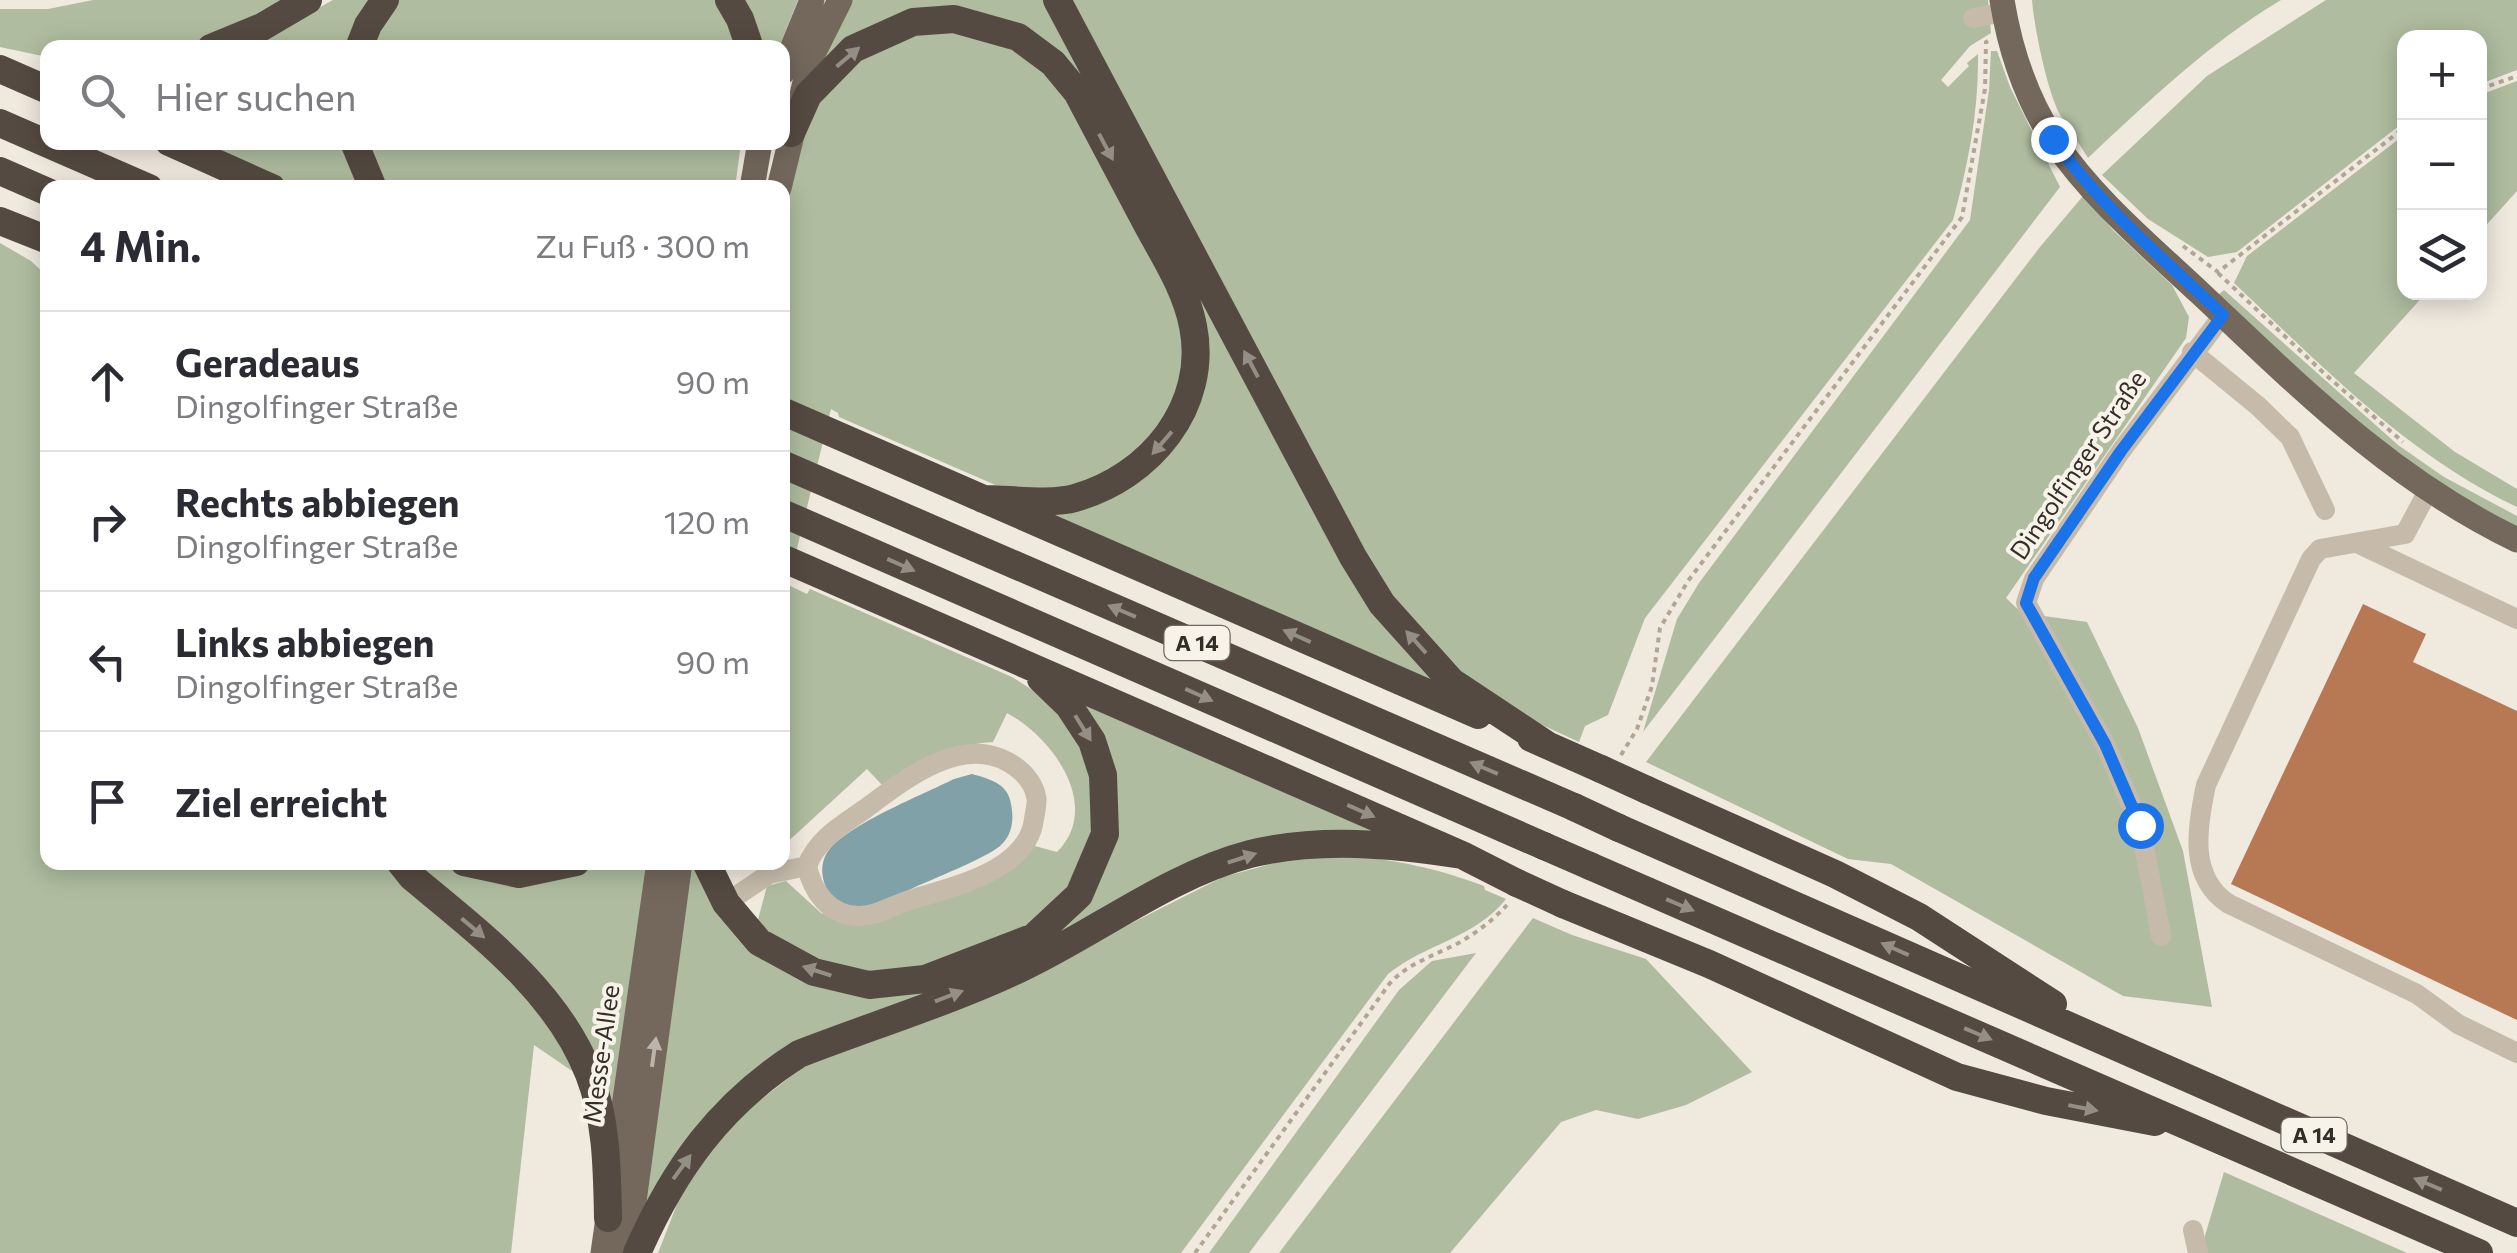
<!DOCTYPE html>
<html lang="de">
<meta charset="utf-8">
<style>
body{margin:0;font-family:Commissioner,sans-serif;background:#f7f7f7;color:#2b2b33}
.controls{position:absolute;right:30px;top:30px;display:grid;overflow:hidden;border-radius:20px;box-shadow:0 5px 25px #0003}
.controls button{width:90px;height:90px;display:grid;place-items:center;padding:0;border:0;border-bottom:2px solid #e1e1e2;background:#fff;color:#2b2b33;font:50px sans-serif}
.stop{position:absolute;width:30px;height:30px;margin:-22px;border:8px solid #1a73e8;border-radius:50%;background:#fff}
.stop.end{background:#1a73e8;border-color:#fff;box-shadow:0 2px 10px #0008}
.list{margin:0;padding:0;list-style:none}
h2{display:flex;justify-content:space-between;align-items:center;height:130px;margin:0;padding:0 40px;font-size:42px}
h2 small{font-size:32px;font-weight:400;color:#7c7c81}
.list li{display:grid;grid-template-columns:65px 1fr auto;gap:30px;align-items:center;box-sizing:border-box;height:140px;padding:0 40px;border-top:2px solid #e1e1e2}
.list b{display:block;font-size:38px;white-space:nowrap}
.list p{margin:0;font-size:32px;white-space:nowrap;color:#7c7c81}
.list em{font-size:32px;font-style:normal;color:#7c7c81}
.icon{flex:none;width:55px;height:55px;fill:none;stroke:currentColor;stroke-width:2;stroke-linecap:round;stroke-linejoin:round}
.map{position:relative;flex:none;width:2517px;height:1253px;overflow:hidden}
.search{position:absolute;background:#fff;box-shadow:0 5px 25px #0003;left:40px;top:40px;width:750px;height:110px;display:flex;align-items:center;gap:25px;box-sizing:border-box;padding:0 35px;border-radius:20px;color:#7c7c81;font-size:38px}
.panel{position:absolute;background:#fff;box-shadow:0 5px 25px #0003;left:40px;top:180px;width:750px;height:690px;border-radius:20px}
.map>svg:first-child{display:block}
.green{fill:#afbc9f}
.water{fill:#80a1a8}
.building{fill:#b67954}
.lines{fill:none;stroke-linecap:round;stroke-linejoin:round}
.path{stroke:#b1a595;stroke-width:4;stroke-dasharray:5 5;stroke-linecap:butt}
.minor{stroke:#c6bbab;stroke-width:20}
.major{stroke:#74685c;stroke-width:25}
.highway{stroke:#544a41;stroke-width:28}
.highway-bridge{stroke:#544a41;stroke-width:28}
.oneway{fill:#958e84}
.oneway2{fill:#bcb4aa}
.route{stroke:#1a73e8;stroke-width:12}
.labels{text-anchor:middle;stroke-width:8;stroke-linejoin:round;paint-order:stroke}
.shield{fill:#f7f3e9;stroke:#6e6963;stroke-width:2.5}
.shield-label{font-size:22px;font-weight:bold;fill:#342e29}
.street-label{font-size:25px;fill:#342e29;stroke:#f7f3e9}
</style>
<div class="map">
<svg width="2517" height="1253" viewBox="0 0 2517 1253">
<rect width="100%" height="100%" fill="#efe9de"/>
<!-- green -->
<path class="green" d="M93 0H294L222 37 187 47 48 48 47 57 0 47V9H48Z
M333 0H372L348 47 247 48Z
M399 0H718L739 48H370Z
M741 0H798L779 47H760Z
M847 0H1044L1318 510 1450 688 1033 509 1130 485 1203 349 1085 89 971 14 821 66Z
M1062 0H1988L1991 33 1970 46 1941 80 1948 87 1969 66 1967 63 1978 54C1979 110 1968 166 1953 220L1645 618 1608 715 1585 726 1579 742 1525 717 1467 679 1387 595Z
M2032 0H2281C2209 43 2149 101 2088 158 2080 145 2069 129 2062 118 2048 97 2034 26 2032 0Z
M2326 0H2517V70L2480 84V38H2404V122L2237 252 2208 257 2148 219 2102 175 2207 76Z
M913 31H978L1049 69 1182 313V390L1148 449 1075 489 1000 487 839 417 838 413 831 409 788 585 807 594 810 589 1012 677 1051 702 1085 750 1098 806 1087 861 1042 922 911 974 837 972 756 927 767 886 786 881 821 913 859 925 1031 845 1057 852C1103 806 1052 737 1007 713L993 742C951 744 920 767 884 787L867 769 783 846 782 235C791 172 800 108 850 62 865 48 894 40 913 31Z
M1991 51H1997L2010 87 2060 187 1643 732 1677 619 1699 583 1970 220 1989 90Z
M2517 81V191L2480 232V95Z
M2404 135V292L2426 293 2354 373 2455 452 2517 489V507C2407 455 2321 365 2234 283L2247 256Z
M197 143H345L361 187H301Z
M364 143H741L735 188 384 187Z
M2083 196 2114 231 2172 285 2189 317 2186 338 2006 598 2031 622 2044 616 2087 622 2138 728 2183 851 2212 1007 2123 996 1891 864 1848 859 1646 762 2040 247Z
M0 243 31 261 47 276 48 862 387 863 403 881 536 1000 578 1075 534 1045 511 1253H0Z
M2224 290 2398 445 2444 477 2517 516V527L2437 484 2374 437 2218 295Z
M1075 698 1390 834 1304 838 1046 948 825 1032 642 1212 689 863H698L802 979 1002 961 1104 859Z
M1346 855C1395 860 1437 868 1484 886L1485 890 1506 899C1475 938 1425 944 1388 974L1181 1253H658L681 1194 711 1148 741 1115 807 1064 1116 931 1223 877 1290 859Z
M410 863H442L475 877 579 870 596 863H648L615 1121 596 1073Z
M1533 918 1572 935 1646 959 1752 1072 1686 1105 1638 1119 1596 1110 1561 1122 1450 1253H1279Z
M1476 953 1249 1253H1209L1399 990 1432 961Z
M2224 1172 2407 1253H2206L2204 1239Z"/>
<!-- water -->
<path class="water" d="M972 774C989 779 1008 783 1011 804 1014 818 1013 835 1000 846 984 859 932 879 911 889 896 896 878 908 861 910 832 913 811 873 829 850 849 824 922 795 954 779Z"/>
<!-- building -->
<path class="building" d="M2363 604 2426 634 2413 662 2517 711V1020L2231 884Z"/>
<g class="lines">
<!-- path -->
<path class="path" d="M2480 89 2517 76
M2183 246 2218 272 2404 128
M2218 273 2327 376 2403 442
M1621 755 1637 729 1652 686 1660 628 1688 581 1962 217 1985 89 1986 42 1988 41
M1195 1253 1390 983C1406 966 1425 959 1446 949 1469 939 1490 923 1507 905"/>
<!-- minor -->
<path class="minor" d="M1973 18 2004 12
M2192 352 2258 406 2290 437 2325 510
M2428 491 2405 534 2320 549 2311 559 2206 785C2197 827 2188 878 2229 904L2417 994 2458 1024 2517 1053
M2359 544 2517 619
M726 903 769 874 807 866C817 839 842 825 865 809 904 780 960 735 1008 762 1021 769 1033 781 1036 796 1038 802 1035 812 1034 819 1028 872 950 887 907 901 891 906 875 917 857 916 829 915 812 891 807 866
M2161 936 2140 825 2105 744 2026 603 2034 579 2121 451 2223 315
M2193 1230 2198 1253"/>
<!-- major -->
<path class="major" d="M2002 0C2010 50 2026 98 2054 141 2094 200 2150 246 2201 294 2302 389 2391 479 2517 540
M782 73 812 0
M752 188 760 142
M779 188 811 58 840 0
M603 1253 659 862
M627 1253 680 862"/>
<!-- highway -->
<path class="highway" d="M729 0 740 19 750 48
M1057 0 1353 557 1382 604 1452 682 1547 745
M211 48 262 27 308 0
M359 48 368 25 385 0
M0 69 48 90
M0 123 149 188
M791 133 808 95 853 49 913 22 954 19 1018 37 1053 63 1077 92C1101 137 1125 183 1149 228 1166 259 1186 290 1193 326 1209 406 1150 477 1075 498 1051 505 1009 499 983 499
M169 142 272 188
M354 142 373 188
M0 171 48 192
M0 221 48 240
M782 411 1478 715
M782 464 1574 807
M782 513 1544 846
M782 558 1462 855 1517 883
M1531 738 1601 769
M1647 790 1835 874 1919 917 2053 1004
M1619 828 2517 1223
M400 862 412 877C478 932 557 991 589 1074 607 1120 607 1171 608 1218
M464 862 519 874 576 862
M706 862 726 903 759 942 814 972 869 985 925 979 1034 937 1079 895 1105 834 1103 775 1092 741 1069 706 1041 679
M1590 866 2479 1253
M1563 904 1709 964 1957 1077 2046 1101 2155 1122
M637 1253C674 1169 720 1104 799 1054 871 1026 949 1002 1019 969 1094 934 1169 875 1250 854 1320 837 1392 844 1462 855"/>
<!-- highway-bridge -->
<path class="highway-bridge" d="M1601 769 1647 790
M1574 807 1619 828
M1544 846 1590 866
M1517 883 1563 904"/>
</g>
<!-- one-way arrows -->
<defs><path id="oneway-solid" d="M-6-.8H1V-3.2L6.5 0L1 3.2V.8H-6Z" transform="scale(2.5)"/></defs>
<g class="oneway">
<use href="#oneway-solid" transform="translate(848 57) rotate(-40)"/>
<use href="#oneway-solid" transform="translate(1106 147) rotate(62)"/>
<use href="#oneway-solid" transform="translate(1251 364) rotate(-118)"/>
<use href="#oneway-solid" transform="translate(1162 443) rotate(131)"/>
<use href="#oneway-solid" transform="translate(901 565) rotate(24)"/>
<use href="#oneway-solid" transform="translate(1122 611) rotate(-157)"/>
<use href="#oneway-solid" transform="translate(1297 636) rotate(-156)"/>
<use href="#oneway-solid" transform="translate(1416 642) rotate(-132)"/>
<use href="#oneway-solid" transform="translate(1199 695) rotate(24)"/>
<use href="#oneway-solid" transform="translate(1083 728) rotate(58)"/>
<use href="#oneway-solid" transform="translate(1484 768) rotate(-157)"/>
<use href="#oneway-solid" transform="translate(1361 811) rotate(24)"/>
<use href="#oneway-solid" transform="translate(1242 858) rotate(-18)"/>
<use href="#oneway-solid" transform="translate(1680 905) rotate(23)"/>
<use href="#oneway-solid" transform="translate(473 928) rotate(40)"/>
<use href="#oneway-solid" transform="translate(1895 949) rotate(-156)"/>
<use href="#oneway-solid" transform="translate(817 971) rotate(-162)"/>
<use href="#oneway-solid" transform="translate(949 996) rotate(-21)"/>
<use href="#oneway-solid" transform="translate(1978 1034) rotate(23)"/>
<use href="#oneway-solid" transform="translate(2083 1108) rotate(11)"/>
<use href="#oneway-solid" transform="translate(682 1167) rotate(-54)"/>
<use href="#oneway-solid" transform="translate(2428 1184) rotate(-157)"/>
</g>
<use class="oneway2" href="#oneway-solid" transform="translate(654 1052) rotate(-82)"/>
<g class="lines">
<!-- route -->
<path class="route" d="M2053 139C2100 206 2163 259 2223 315L2121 451 2034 578 2026 603 2105 744 2140 825"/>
</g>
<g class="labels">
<!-- shield labels -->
<g class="shield">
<rect x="1164.5" y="626" width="65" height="34" rx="8"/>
<rect x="2281.5" y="1118" width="65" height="34" rx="8"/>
</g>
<g class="shield-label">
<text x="1197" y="651">A 14</text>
<text x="2314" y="1143">A 14</text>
</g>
<!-- street labels -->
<g class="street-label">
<text transform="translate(2078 465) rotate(-56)" y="9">Dingolfinger Straße</text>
<text transform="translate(601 1054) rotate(-82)" y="9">Messe-Allee</text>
</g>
</g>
</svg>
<div class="controls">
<button>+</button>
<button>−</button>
<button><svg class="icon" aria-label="layers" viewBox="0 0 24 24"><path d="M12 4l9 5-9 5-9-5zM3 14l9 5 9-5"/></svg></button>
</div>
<div class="stop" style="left:2140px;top:825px"></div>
<div class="stop end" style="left:2053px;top:139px"></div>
<div class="search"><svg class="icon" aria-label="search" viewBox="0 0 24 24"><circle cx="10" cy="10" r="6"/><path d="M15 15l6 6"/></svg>Hier suchen</div>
<section class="panel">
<h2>4 Min.<small>Zu Fuß · 300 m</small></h2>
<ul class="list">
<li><svg class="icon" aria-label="ahead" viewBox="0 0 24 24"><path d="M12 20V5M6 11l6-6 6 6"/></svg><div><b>Geradeaus</b><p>Dingolfinger Straße</p></div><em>90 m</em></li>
<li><svg class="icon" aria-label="right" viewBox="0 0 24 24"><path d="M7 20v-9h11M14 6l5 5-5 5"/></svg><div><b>Rechts abbiegen</b><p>Dingolfinger Straße</p></div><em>120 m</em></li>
<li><svg class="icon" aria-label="left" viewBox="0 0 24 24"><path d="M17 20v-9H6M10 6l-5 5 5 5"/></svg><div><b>Links abbiegen</b><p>Dingolfinger Straße</p></div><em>90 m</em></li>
<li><svg class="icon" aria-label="arrive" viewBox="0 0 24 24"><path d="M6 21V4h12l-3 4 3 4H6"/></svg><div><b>Ziel erreicht</b></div></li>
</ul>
</section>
</div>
